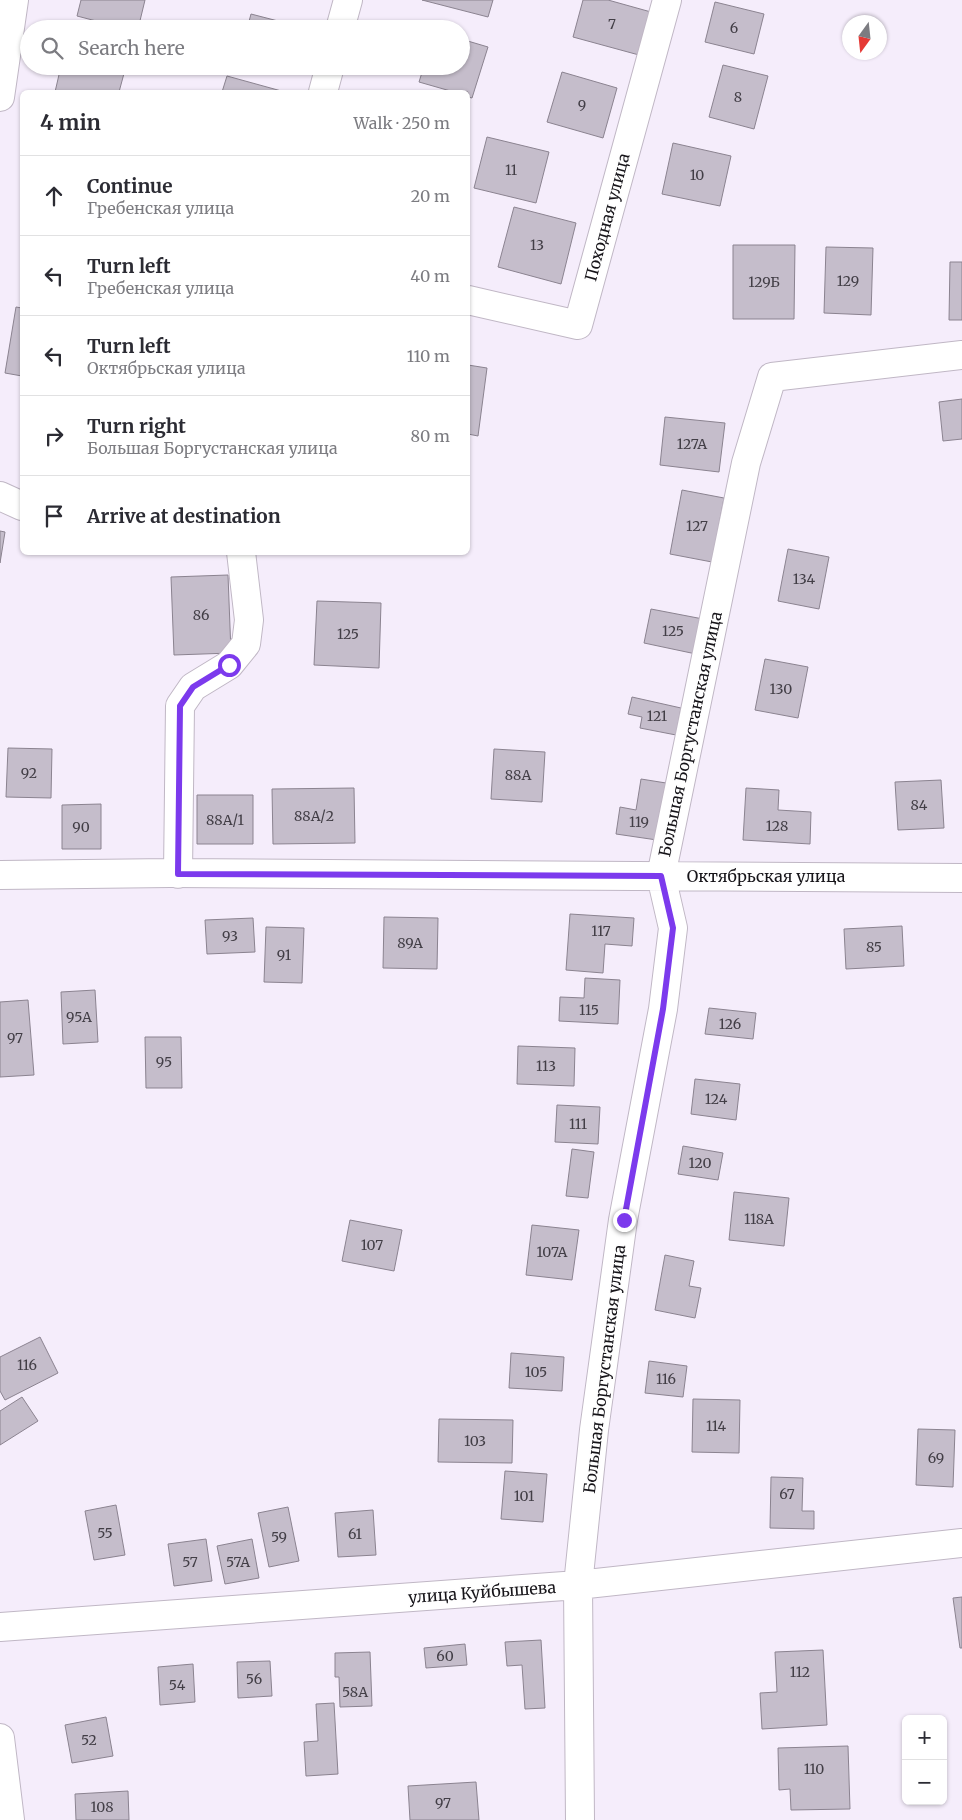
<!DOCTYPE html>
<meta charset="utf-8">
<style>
body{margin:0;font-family:Merriweather,serif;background:#f2f2f3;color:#2b2b33}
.controls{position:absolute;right:15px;bottom:15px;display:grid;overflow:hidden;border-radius:8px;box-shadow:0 1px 4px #0004}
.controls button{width:45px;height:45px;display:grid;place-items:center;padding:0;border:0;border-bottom:1px solid #e1e1e2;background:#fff;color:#2b2b33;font:25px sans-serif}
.compass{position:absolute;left:842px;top:15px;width:45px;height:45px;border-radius:50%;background:#fff;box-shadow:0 1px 4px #0004;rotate:195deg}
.stop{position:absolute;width:15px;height:15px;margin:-11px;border:4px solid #7c3aed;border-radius:50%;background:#fff}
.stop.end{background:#7c3aed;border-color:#fff;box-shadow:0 1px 5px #0008}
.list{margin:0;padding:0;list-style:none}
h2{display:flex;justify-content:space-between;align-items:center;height:65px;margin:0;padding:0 20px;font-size:21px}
h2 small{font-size:16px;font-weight:400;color:#7c7c81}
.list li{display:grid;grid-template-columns:32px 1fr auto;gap:15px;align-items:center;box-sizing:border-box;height:80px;padding:0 20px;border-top:1px solid #e1e1e2}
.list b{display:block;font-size:19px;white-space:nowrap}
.list p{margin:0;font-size:16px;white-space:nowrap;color:#7c7c81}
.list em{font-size:16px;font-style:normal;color:#7c7c81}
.icon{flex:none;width:28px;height:28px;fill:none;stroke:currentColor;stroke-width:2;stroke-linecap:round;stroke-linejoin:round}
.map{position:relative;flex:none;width:962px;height:1820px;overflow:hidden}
.search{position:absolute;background:#fff;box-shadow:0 1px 4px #0004;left:20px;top:20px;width:450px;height:55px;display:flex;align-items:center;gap:12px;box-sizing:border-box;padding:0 18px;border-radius:28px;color:#7c7c81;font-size:19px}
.panel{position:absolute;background:#fff;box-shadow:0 1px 4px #0004;left:20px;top:90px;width:450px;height:465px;border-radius:8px}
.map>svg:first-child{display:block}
.building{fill:#c5bdcb;stroke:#8b8390}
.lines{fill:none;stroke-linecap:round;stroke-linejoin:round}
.street-casing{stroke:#c0b7c5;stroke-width:30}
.street{stroke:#fff;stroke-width:28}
.route{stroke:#7c3aed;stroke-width:6}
.labels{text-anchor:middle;stroke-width:4;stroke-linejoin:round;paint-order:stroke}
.number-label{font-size:14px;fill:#423e46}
.street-label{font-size:16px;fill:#161419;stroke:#fefefe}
</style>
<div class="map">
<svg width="962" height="1820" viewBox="0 0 962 1820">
<rect width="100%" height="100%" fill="#f5edfb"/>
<!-- building -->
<path class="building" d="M81 0H145L138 29H127L77 16Z
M422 0H493L488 17Z
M583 0H608L651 12 639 55 573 37Z
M715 2 764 14 754 54 705 42Z
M251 14 305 28V29H247Z
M461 39 488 47 472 98 468 97V92H454L419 82 424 66H461Z
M723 65 768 76 754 129 709 117Z
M61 66H126L119 92H55Z
M262 66H295L293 74Z
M562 72 617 88 603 138 547 122Z
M227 76 285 92H222Z
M487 137 549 152 536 203 474 188Z
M673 143 731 156 720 206 662 194Z
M514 207 576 223 561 284 498 267Z
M733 245H795L794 319H733Z
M826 247 873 248 871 315 824 313Z
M950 262H962V320H949Z
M16 307 22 308V376L5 373Z
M468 365 487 368 478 436 468 434Z
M962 399V439L943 441 939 402Z
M665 417 725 423 719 472 660 465Z
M682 490 724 498 712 562 670 554Z
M0 531 5 532 0 563Z
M788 549 829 557 819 609 778 601Z
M228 575 231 653 174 655 171 577Z
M317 601 381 603 379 668 314 665Z
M651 609 703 619 696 654 644 643Z
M765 659 808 667 798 718 755 710Z
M632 697 681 708 676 735 640 728 642 717 628 714Z
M8 748 52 749 51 798 6 797Z
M494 749 545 752 542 802 491 799Z
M641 779 666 783 657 840 616 834 620 807 636 810Z
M941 780 944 828 898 830 895 782Z
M354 788 355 843 273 844 272 789Z
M746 788 779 790 778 810 811 812 810 844 743 840Z
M197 795H253V844H197Z
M101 804V849H62V805Z
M570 914 634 918 632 946 605 944 603 973 566 970Z
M384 917 438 918 437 969 383 968Z
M253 918 255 952 207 954 205 920Z
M902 926 904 966 846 969 844 929Z
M266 927 304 928 302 983 264 982Z
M585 978 620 980 618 1024 559 1021 560 997 584 998Z
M95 990 98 1042 63 1044 61 992Z
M28 1000 34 1075 0 1077V1002Z
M709 1008 756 1013 753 1039 705 1034Z
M145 1037H181L182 1088H146Z
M518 1046 575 1048 574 1086 517 1084Z
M695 1079 740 1084 736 1120 691 1114Z
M557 1105 600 1107 598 1144 555 1142Z
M683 1146 723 1153 718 1180 678 1174Z
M572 1149 594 1152 588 1198 566 1196Z
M734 1192 789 1198 784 1246 729 1240Z
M350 1220 402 1230 394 1271 342 1261Z
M532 1225 579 1230 572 1280 526 1275Z
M665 1255 694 1261 689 1286 701 1288 695 1318 655 1310Z
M40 1337 58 1373 5 1400 0 1391V1357Z
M511 1353 564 1357 562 1391 509 1388Z
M649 1361 687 1366 683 1397 645 1393Z
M22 1397 38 1421 0 1445V1411Z
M693 1399 740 1400 739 1453 692 1452Z
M439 1419 513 1420 512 1463 438 1462Z
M918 1429 955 1430 953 1487 916 1485Z
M505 1471 547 1474 543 1522 501 1519Z
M771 1477 803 1478 802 1511H814V1529L770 1528Z
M116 1505 125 1555 94 1560 85 1511Z
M288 1507 299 1561 269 1567 258 1513Z
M373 1510 376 1555 338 1557 335 1513Z
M206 1539 212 1581 174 1586 168 1544Z
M252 1539 259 1578 225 1584 217 1546Z
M962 1597V1648H960L953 1598Z
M541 1640 545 1708 525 1709 522 1665 507 1666 505 1642Z
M465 1644 467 1665 426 1668 424 1648Z
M823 1650 827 1725 762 1729 760 1693 777 1692 775 1652Z
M370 1652 372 1706 340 1707 339 1677H335V1653Z
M270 1661 272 1696 238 1698 237 1662Z
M193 1664 195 1702 160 1705 158 1667Z
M334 1703 338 1774 306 1776 304 1742 318 1741 316 1704Z
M106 1717 113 1756 72 1763 65 1725Z
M848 1746 850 1809 791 1810 790 1789 779 1790 778 1748Z
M476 1782 479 1820H410L408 1786Z
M128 1791 129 1820H76L75 1794Z"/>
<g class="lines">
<defs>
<path id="street" d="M340 29 348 0
M323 92 330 66
M0 97 14 0
M468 300 578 325 667 0
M0 496 22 506
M178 874 180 706 193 687 229 665 246 644 249 620 241 552
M0 875 170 873 962 878
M0 1627 578 1585 962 1543
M0 1738 10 1820
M580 1820 578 1585 594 1430 623 1220 663 1009 673 928 661 876 746 463 772 377 962 355"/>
</defs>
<!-- street casing -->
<use href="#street" class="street-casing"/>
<!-- street -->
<use href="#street" class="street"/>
</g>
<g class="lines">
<!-- route -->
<path class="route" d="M229 665 193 687 180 706 178 874 661 876 673 928 663 1009 624 1220"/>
</g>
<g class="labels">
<!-- number labels -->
<g class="number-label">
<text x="612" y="29">7</text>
<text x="734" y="33">6</text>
<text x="738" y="102">8</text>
<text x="582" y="110">9</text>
<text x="511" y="175">11</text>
<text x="697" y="180">10</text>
<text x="537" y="250">13</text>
<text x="848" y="286">129</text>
<text x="764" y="287">129Б</text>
<text x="692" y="449">127А</text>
<text x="697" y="531">127</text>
<text x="804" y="584">134</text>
<text x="201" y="620">86</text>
<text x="673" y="636">125</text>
<text x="348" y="639">125</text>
<text x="781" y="694">130</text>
<text x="657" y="721">121</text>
<text x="29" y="778">92</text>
<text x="518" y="780">88А</text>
<text x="919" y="810">84</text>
<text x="314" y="821">88А/2</text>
<text x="225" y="825">88А/1</text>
<text x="639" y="827">119</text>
<text x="777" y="831">128</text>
<text x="81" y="832">90</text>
<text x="601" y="936">117</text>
<text x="230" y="941">93</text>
<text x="410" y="948">89А</text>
<text x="874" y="952">85</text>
<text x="284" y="960">91</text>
<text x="589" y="1015">115</text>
<text x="79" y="1022">95А</text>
<text x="730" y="1029">126</text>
<text x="15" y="1043">97</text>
<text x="164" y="1067">95</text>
<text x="546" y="1071">113</text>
<text x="716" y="1104">124</text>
<text x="578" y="1129">111</text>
<text x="700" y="1168">120</text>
<text x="759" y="1224">118А</text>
<text x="372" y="1250">107</text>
<text x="552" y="1257">107А</text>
<text x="27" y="1370">116</text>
<text x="536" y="1377">105</text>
<text x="666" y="1384">116</text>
<text x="716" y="1431">114</text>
<text x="475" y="1446">103</text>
<text x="936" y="1463">69</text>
<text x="787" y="1499">67</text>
<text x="524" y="1501">101</text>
<text x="105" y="1538">55</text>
<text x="355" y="1539">61</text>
<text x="279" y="1542">59</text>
<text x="190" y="1567">57</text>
<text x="238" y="1567">57А</text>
<text x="445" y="1661">60</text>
<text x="800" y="1677">112</text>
<text x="254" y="1684">56</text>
<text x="177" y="1690">54</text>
<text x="355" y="1697">58А</text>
<text x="89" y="1745">52</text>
<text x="814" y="1774">110</text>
<text x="443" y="1808">97</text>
<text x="102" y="1812">108</text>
</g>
<!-- street labels -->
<g class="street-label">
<text transform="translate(607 217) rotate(-75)" y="6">Походная улица</text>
<text transform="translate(690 734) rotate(-78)" y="6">Большая Боргустанская улица</text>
<text x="766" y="882">Октябрьская улица</text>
<text transform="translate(604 1369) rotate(-83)" y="6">Большая Боргустанская улица</text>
<text transform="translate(482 1592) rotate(-4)" y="6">улица Куйбышева</text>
</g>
</g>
</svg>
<div class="controls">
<button>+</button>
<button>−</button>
</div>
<svg class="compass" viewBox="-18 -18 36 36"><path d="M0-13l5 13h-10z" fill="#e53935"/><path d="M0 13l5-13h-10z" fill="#7c7c81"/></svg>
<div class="stop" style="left:229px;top:665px"></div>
<div class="stop end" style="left:624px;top:1220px"></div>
<div class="search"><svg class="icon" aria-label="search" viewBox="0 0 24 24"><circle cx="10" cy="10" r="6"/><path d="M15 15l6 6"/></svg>Search here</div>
<section class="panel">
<h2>4 min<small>Walk · 250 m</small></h2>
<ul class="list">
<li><svg class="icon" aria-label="ahead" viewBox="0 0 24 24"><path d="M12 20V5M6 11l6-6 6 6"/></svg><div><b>Continue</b><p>Гребенская улица</p></div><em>20 m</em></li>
<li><svg class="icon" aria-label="left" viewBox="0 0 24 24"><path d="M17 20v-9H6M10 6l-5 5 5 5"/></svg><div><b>Turn left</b><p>Гребенская улица</p></div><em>40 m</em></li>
<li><svg class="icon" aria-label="left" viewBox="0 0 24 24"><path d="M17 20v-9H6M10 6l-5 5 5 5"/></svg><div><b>Turn left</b><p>Октябрьская улица</p></div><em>110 m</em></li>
<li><svg class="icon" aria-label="right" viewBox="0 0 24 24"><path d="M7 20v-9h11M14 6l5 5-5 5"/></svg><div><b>Turn right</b><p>Большая Боргустанская улица</p></div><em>80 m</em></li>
<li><svg class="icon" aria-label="arrive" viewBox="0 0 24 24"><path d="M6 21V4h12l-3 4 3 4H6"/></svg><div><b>Arrive at destination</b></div></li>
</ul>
</section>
</div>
